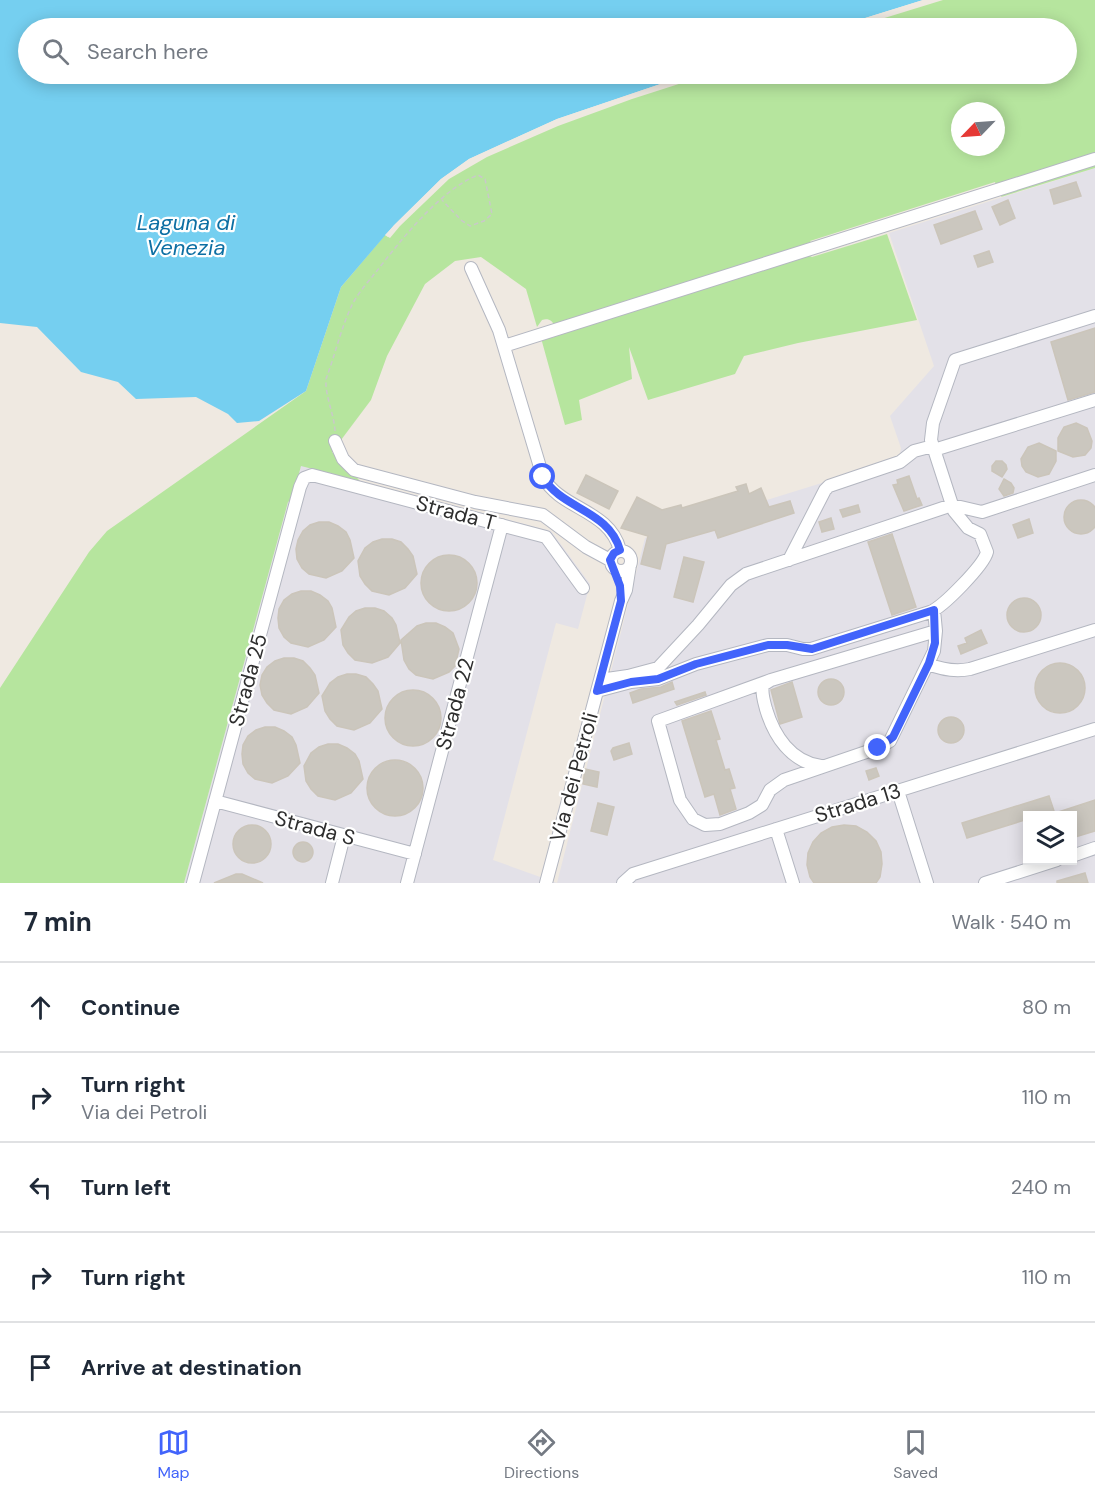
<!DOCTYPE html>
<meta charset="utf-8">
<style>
body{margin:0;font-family:"DM Sans",sans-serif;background:#f6f6f7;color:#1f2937}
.controls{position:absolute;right:18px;bottom:18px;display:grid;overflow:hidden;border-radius:0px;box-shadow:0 3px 15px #0003}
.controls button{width:54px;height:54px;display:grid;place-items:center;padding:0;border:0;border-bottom:2px solid #e0e1e3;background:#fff;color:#1f2937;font:30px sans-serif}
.compass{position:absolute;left:951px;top:102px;width:54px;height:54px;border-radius:50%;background:#fff;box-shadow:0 3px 15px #0003;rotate:245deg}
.stop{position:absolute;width:18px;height:18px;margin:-14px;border:4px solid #4264fb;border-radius:50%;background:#fff}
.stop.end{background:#4264fb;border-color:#fff;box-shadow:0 2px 6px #0008}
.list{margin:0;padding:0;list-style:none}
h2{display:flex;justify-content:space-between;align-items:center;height:78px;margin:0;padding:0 24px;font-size:26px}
h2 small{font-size:20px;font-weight:400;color:#747a83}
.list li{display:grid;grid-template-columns:39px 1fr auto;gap:18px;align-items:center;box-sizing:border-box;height:90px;padding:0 24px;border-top:2px solid #e0e1e3}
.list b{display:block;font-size:22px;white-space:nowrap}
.list p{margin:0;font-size:20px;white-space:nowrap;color:#747a83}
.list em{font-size:20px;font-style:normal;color:#747a83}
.icon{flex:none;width:33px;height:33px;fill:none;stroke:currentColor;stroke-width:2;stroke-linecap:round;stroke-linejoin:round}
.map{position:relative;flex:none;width:1095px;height:883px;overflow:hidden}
.search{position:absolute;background:#fff;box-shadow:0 3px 15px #0003;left:18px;right:18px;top:18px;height:66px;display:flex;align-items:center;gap:15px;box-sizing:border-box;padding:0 21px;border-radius:33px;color:#747a83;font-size:22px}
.sheet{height:528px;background:#fff}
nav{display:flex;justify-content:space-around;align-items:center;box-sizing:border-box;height:84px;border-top:2px solid #e0e1e3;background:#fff;font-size:16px;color:#747a83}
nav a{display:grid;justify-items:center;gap:3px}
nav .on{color:#4264fb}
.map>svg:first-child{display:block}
.industrial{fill:#e3e1e8;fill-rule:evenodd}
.green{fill:#b6e59e;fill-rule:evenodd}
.water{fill:#75cff0}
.pier{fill:#efe9e1}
.building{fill:#cbc7bf;stroke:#cbc5ba;stroke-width:1.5}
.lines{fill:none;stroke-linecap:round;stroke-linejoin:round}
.minor-casing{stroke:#b4b7c1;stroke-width:14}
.path{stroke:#c9c9c9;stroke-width:1.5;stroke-dasharray:4.5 3;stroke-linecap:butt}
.minor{stroke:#fff;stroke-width:12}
.route{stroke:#4264fb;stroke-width:8}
.labels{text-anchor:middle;stroke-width:4.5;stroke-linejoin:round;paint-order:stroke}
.street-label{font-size:21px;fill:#2e2e2e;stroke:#fff}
.water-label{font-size:22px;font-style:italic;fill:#0d6fa3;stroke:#fff}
</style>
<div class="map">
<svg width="1095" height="883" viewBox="0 0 1095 883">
<rect width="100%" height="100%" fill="#efe9e1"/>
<!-- industrial -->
<path class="industrial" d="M1095 168V883H184L288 502 292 499 301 465 551 531 590 584 578 629 556 623 493 860 557 883 645 538 899 459 901 448 890 416 934 366 889 233ZM1028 816H1072V860H1028Z"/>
<!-- green -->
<path class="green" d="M943 0H1095V156L996 185 995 182 810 241 814 245 555 326C552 321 549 318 542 320L537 327 526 289 481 257 455 261 425 284 387 356 371 400 332 452 360 481 301 466 292 499 288 502 184 883H0V688L89 552 107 531 306 391 341 287 385 235 390 238 400 226 449 179 487 157 558 126 632 99 710 74H1066V28H852ZM960 111H996V147H960Z
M1095 162V168L1001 197 1002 195Z
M887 234 917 320 798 343 744 356 735 374 648 400 629 347 632 379 579 400 582 420 565 425 541 338H552L567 329 806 254 812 257Z"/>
<!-- water -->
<path class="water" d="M0 0H923L833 28H28V74H690L557 119 469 159 441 179 394 225 341 287 306 391 259 421 237 423 228 414 196 397 136 399 118 382 81 372 37 327 0 323Z"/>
<!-- pier -->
<path class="pier" d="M923 0H926L924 3 843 28H833Z
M690 74H693L691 76 558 122 470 162 443 181 388 237 385 235 441 179 469 159 557 119Z"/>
<!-- building -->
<path class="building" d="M1076 182 1081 196 1054 204 1050 190Z
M1008 200 1015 218 1000 225 992 207Z
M975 211 982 229 941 244 934 225Z
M989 251 993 262 978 267 974 256Z
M1095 328V392L1068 400 1051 342Z
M1076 423 1087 428 1092 441 1091 448 1085 455 1073 457 1058 451V438L1064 427Z
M1039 443 1056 451V461L1049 474 1038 477 1026 472 1022 466 1021 459 1028 447Z
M996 461H1002L1006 465 1007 469 1002 477 992 471V466Z
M586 475 618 491 609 509 577 493Z
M909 476 917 499 919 498 922 505 904 511 893 485 898 484 897 480Z
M1004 479 1011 483 1014 488 1013 493 1004 496 999 489Z
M746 484 749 494 761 488 769 507 790 501 794 513 718 538 715 530 666 544 660 569 641 564 648 536 621 528 637 497 662 510 681 505 682 508 738 491 736 487Z
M1064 517a17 17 0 1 1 34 0a17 17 0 1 1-34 0Z
M858 505 860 512 843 517 840 510Z
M831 518 834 529 822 532 819 522Z
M1029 519 1033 533 1018 538 1013 525Z
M319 522H329L338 526 346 532 350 540 354 558 342 571 326 578 309 574 302 568 297 559 296 549 298 540 303 531 310 525Z
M892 534 916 607 892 615 868 542Z
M382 539H392L401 542 408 549 413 556 417 574 405 588 389 595 372 591 365 584 360 576 358 561 365 548 373 542Z
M421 583a28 28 0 1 1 56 0a28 28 0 1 1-56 0Z
M684 557 704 562 693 602 674 597Z
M301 591H311L320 595 328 601 332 608 336 627 324 640 308 647 291 643 284 637 279 628 278 618 279 609 284 600 292 594Z
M1007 615a17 17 0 1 1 34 0a17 17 0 1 1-34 0Z
M365 608H375L384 611 392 618 396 625 400 643 388 657 372 663 355 660 348 653 343 645 341 630 349 617 356 611Z
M426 623H436L445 627 453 633 459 649 455 666 449 672 433 679 416 675 409 669 404 660 401 640 417 626Z
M981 630 987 643 961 654 958 646 967 643 965 638Z
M284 658H294L303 661 310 668 315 675 319 693 307 707 291 714 274 710 267 703 262 695 260 685 262 675 267 667 275 661Z
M1035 688a25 25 0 1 1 50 0a25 25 0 1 1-50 0Z
M347 674H356L366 677 373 684 378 691 382 709 370 723 354 730 337 726 330 719 325 711 322 696 330 683 338 677Z
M818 692a13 13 0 1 1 26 0a13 13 0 1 1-26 0Z
M672 682 674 689 633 703 630 693 641 689 661 687Z
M792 682 802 717 780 724 771 690Z
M385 718a28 28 0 1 1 56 0a28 28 0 1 1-56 0Z
M705 692 706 695 677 705 675 702Z
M711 711 720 739 716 740 725 770 729 769 735 788 730 789 736 809 720 815 714 794 705 797 682 721Z
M938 730a13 13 0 1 1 26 0a13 13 0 1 1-26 0Z
M265 727H275L284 731 292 737 296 745 300 763 288 776 272 783 255 779 248 773 243 764 242 754 243 745 248 736 256 730Z
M629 743 632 754 614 760 611 751 613 748Z
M328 744H338L347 748 355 754 359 761 363 779 351 793 335 800 318 796 311 789 306 781 304 766 311 753 319 747Z
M367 788a28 28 0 1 1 56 0a28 28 0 1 1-56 0Z
M876 768 879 776 869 780 866 771Z
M585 769 599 772 597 787 583 784Z
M1049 796 1054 811 1040 816H1028V819L967 838 962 823Z
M1095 800V831L1072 838V816H1052V814Z
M598 803 614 807 607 835 591 831Z
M844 825 856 826 867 832 876 841 881 852 882 864 880 877 876 883H814L810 877 807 865 808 853 813 842 821 833 832 827Z
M233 844a19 19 0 1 1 38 0a19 19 0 1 1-38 0Z
M293 852a10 10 0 1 1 20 0a10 10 0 1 1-20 0Z
M1085 873 1088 883H1057V881Z
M236 874H242L263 883H214Z"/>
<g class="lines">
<defs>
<path id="minor" d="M471 268 499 330 543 477C561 510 609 509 620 550
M504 346 1095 159
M335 441 343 459 354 470 475 502 543 515 586 547 610 560
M934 450 1095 400
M611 561a10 10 0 1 1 20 0a10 10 0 1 1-20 0Z
M789 560 825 490 829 486 900 462 914 451 933 446
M928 664C943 670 955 672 970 669L1095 630
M600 680 628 676 658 668 698 625 731 585 746 574 952 505 982 512 1095 475
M771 680 658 721 680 800 693 819 705 825 720 824 749 813 762 805 770 790 784 780 878 748 890 741 934 651 936 631 934 610
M597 691 631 682 658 679 696 664 768 645H787L803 649H811L930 612C943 607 984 565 987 552L980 534 968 528 954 511 931 440 933 423 955 360 1095 316
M821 766C791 762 774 736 766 709 764 701 761 693 763 685L771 680 936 631
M898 791 927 883
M215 801 415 854
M776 829 793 883
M1072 856 1095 848
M193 883 300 487 304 478 312 475 546 537 583 588
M332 883 344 836
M407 883 502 525
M546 883 621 601 626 590 630 565
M623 883 633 874 1095 729
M985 883 1057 860"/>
</defs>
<!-- minor casing -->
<use href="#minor" class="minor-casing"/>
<!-- path -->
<path class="path" d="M335 431C334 413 325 397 326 379 335 355 341 328 352 305 358 293 368 282 376 272 401 240 440 190 478 175L485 179 492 214 484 221 470 226 461 220 442 200"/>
<!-- minor -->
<use href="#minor" class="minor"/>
</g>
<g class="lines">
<!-- route -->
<path class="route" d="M543 477C561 509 609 510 620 550L614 553 610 560 620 586 621 601 597 691 631 682 658 679 696 664 768 645H787L812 649 934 610 935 643 929 663 893 737 878 748"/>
</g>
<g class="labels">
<!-- street labels -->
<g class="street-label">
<text transform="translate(456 513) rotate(15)" y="7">Strada T</text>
<text transform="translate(248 680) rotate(-75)" y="7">Strada 25</text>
<text transform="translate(455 704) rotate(-75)" y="7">Strada 22</text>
<text transform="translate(574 777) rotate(-75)" y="7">Via dei Petroli</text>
<text transform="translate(858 803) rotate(-17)" y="7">Strada 13</text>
<text transform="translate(315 828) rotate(15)" y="7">Strada S</text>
</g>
<!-- water labels -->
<g class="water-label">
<text x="186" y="230">Laguna di<tspan x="186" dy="25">Venezia</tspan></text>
</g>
</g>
</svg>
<div class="controls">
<button><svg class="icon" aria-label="layers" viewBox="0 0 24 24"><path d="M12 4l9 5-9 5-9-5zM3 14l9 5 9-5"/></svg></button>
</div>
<svg class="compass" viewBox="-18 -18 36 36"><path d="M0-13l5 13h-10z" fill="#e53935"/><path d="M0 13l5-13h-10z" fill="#747a83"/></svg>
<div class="stop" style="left:543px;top:477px"></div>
<div class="stop end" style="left:878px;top:748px"></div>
<div class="search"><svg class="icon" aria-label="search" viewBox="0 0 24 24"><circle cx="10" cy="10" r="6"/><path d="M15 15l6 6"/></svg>Search here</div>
</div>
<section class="sheet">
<h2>7 min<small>Walk · 540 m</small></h2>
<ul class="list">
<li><svg class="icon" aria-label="ahead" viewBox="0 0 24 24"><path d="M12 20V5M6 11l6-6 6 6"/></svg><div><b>Continue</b></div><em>80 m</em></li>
<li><svg class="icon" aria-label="right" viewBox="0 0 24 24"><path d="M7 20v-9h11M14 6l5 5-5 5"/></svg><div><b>Turn right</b><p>Via dei Petroli</p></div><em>110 m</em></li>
<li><svg class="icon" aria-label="left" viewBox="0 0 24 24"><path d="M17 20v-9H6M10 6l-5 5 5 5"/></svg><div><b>Turn left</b></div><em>240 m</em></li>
<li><svg class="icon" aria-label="right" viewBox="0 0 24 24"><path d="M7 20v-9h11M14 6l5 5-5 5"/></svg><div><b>Turn right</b></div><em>110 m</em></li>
<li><svg class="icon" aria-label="arrive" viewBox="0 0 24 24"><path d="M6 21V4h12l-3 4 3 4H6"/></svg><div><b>Arrive at destination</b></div></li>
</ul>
</section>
<nav>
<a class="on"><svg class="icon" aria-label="map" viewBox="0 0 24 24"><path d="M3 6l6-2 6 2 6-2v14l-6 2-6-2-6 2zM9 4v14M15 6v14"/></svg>Map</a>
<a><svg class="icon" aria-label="directions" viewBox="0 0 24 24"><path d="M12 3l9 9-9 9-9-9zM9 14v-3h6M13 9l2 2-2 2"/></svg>Directions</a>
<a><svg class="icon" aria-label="saved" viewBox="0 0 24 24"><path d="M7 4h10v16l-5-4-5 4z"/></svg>Saved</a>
</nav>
